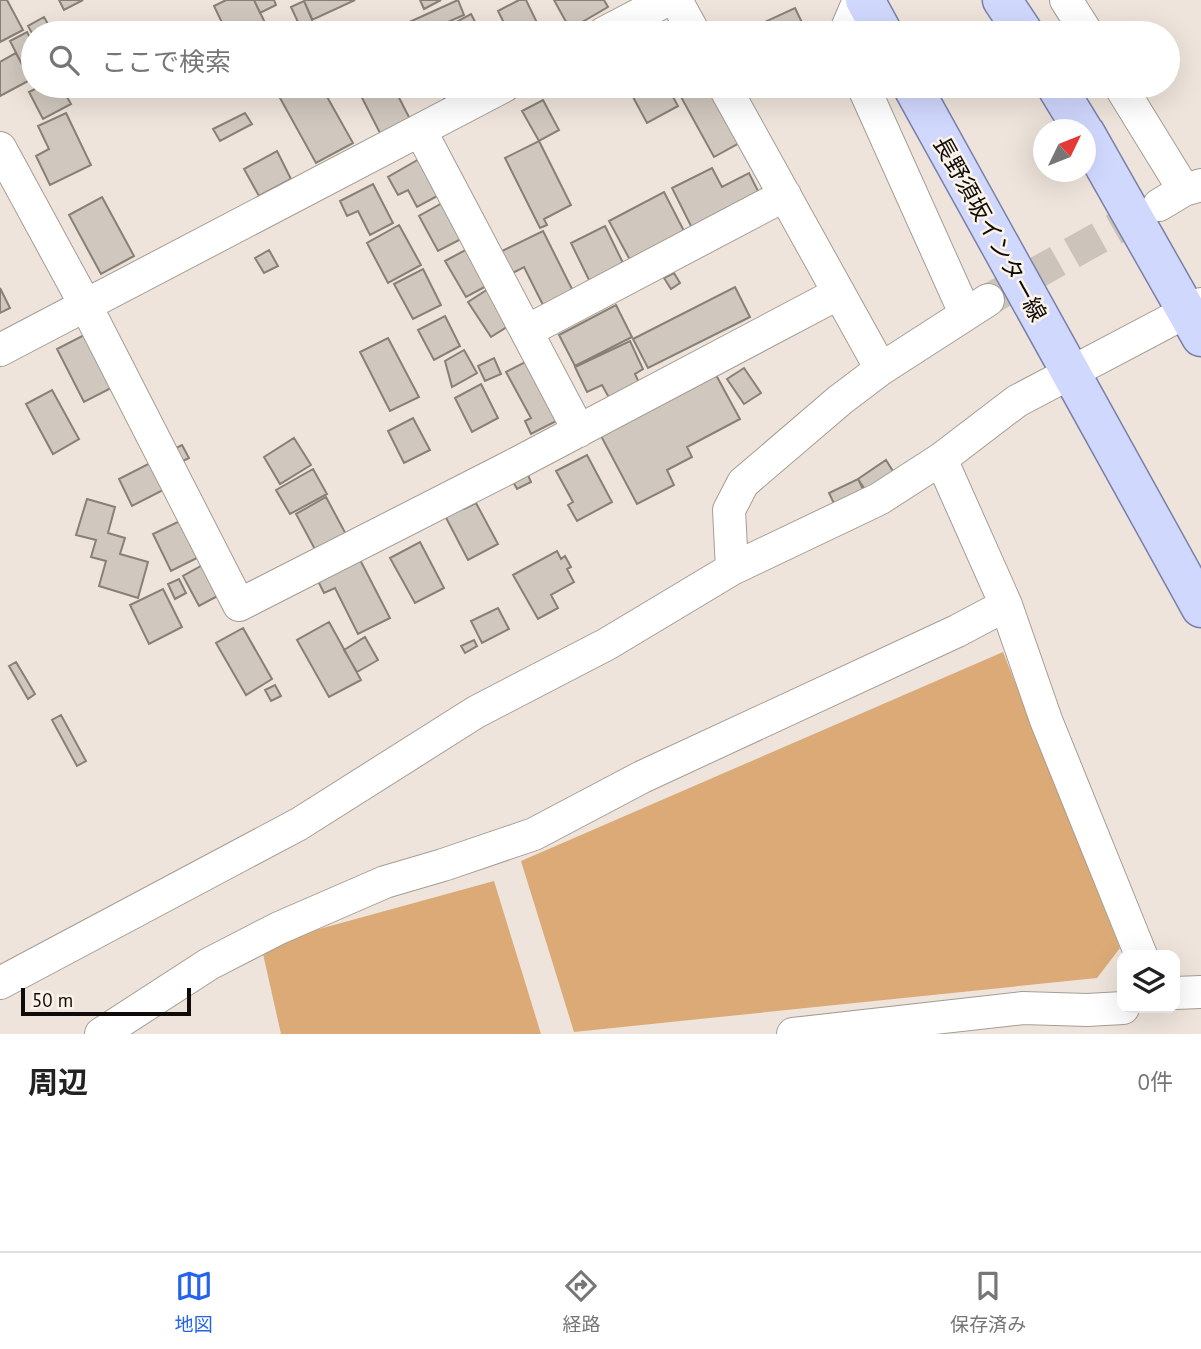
<!DOCTYPE html>
<html lang="ja">
<meta charset="utf-8">
<style>
body{margin:0;font-family:"PT Sans","Noto Sans JP",sans-serif;background:#f2f2f2;color:#222}
.controls{position:absolute;right:21px;bottom:21px;display:grid;overflow:hidden;border-radius:14px;box-shadow:0 7px 28px #0002}
.controls button{width:63px;height:63px;display:grid;place-items:center;padding:0;border:0;border-bottom:2px solid #e0e0e0;background:#fff;color:#222;font:35px sans-serif}
.compass{position:absolute;left:1033px;top:119px;width:63px;height:63px;border-radius:50%;background:#fff;box-shadow:0 7px 28px #0002;rotate:47deg}
.scale{position:absolute;left:21px;bottom:18px;width:170px;box-sizing:border-box;padding-left:7px;border:4px solid #0e0b08;border-top:0;font-size:19px;line-height:24px;white-space:nowrap;color:#0e0b08;-webkit-text-stroke:5px #fbf2e8;paint-order:stroke}
.list{margin:0;padding:0;list-style:none}
h2{display:flex;justify-content:space-between;align-items:center;height:91px;margin:0;padding:0 28px;font-size:30px}
h2 small{font-size:23px;font-weight:400;color:#767676}
.icon{flex:none;width:38px;height:38px;fill:none;stroke:currentColor;stroke-width:2;stroke-linecap:round;stroke-linejoin:round}
.map{position:relative;flex:none;width:1201px;height:1034px;overflow:hidden}
.search{position:absolute;background:#fff;box-shadow:0 7px 28px #0002;left:21px;right:21px;top:21px;height:77px;display:flex;align-items:center;gap:18px;box-sizing:border-box;padding:0 24px;border-radius:38px;color:#767676;font-size:26px}
.sheet{height:217px;background:#fff}
nav{display:flex;justify-content:space-around;align-items:center;box-sizing:border-box;height:98px;border-top:2px solid #e0e0e0;background:#fff;font-size:19px;color:#767676}
nav a{display:grid;justify-items:center;gap:4px}
nav .on{color:#2563eb}
.map>svg:first-child{display:block}
.green{fill:#dbaa76}
.building{fill:#d0c7be;stroke:#888077;stroke-width:2}
.lines{fill:none;stroke-linecap:round;stroke-linejoin:round}
.minor-tunnel{stroke:#ccc3bb;stroke-width:32;stroke-dasharray:32 16;stroke-linecap:butt}
.minor-casing{stroke:#a59d94;stroke-width:34}
.major-casing{stroke:#797fa8;stroke-width:41}
.minor{stroke:#fff;stroke-width:32}
.major{stroke:#d1d8fe;stroke-width:38}
.labels{text-anchor:middle;stroke-width:5;stroke-linejoin:round;paint-order:stroke}
.street-label{font-size:23px;fill:#0e0b08;stroke:#fbf2e8}
</style>
<div class="map">
<svg width="1201" height="1034" viewBox="0 0 1201 1034">
<rect width="100%" height="100%" fill="#eee4db"/>
<!-- green -->
<path class="green" d="M1003 652 1120 948 1097 978 574 1032 521 861Z
M494 881 541 1034H281L261 945Z"/>
<!-- building -->
<path class="building" d="M0 0H7L23 30 0 42Z
M59 0H83L64 10Z
M226 0H254L270 33H227L214 6Z
M254 0H274L276 5 260 13Z
M306 0H355L312 20 304 1Z
M420 0H441L424 9Z
M458 0 464 15 423 33H385Z
M519 0H526L542 33H509L498 11Z
M554 0H604L608 7 570 29Z
M304 1 318 32 315 33H303L291 7Z
M795 8 807 33H760L756 26Z
M471 14 481 33H450L447 27Z
M44 17 53 33H33V35L28 26Z
M27 32 33 44V79L30 80 10 41Z
M16 53 30 80 0 96V62Z
M41 86H61L71 104 43 119 29 92Z
M302 86H321L353 143 316 163 280 98Z
M356 86H393L411 121 381 135Z
M438 86H472L445 100Z
M627 86H667L678 106 647 123Z
M675 86H710L741 142 714 157Z
M543 100 559 130 539 141 522 111Z
M66 113 91 165 50 185 36 156 49 149 38 126Z
M245 113 252 124 220 141 213 129Z
M539 141 571 205 544 219 547 225 540 228 505 158Z
M277 151 291 179 259 196 244 169Z
M421 158 441 194 417 207 408 190 398 195 388 177Z
M712 168 722 187 749 173 760 195 692 228 672 188Z
M373 184 393 223 370 235 358 211 347 216 340 201Z
M664 192 684 231 630 260 609 221Z
M102 197 134 256 101 274 69 215Z
M444 202 463 238 438 251 419 216Z
M399 225 421 265 388 283 367 243Z
M605 226 624 265 590 282 571 243Z
M543 231 576 297 546 311 524 267 509 275 498 253Z
M471 247 492 283 466 297 445 261Z
M269 250 278 266 264 273 255 258Z
M423 269 441 305 413 319 394 284Z
M674 273 680 283 671 289 664 278Z
M496 284 518 320 491 337 468 302Z
M735 287 750 317 648 368 633 339Z
M0 288 10 308 0 313Z
M616 305 632 337 575 366 559 335Z
M445 316 460 346 434 360 418 330Z
M88 333 115 386 84 402 57 349Z
M388 338 419 397 390 411 360 352Z
M630 341 643 369 635 374 642 389 612 403 602 385 587 392 575 367Z
M464 350 477 373 452 387 445 361Z
M535 357 566 416 531 434 525 421 531 418 506 372Z
M494 358 501 374 485 381 478 366Z
M744 368 761 393 744 404 727 379Z
M716 375 740 419 687 447 692 457 667 470 674 485 637 504 601 436Z
M481 384 498 418 472 432 455 398Z
M52 390 79 439 53 454 26 404Z
M413 418 430 450 404 463 388 431Z
M294 438 311 465 280 484 264 457Z
M182 445 189 458 175 465 168 452Z
M587 455 612 502 577 521 568 505 573 502 556 471Z
M156 460 169 487 132 506 119 479Z
M886 460 896 476 868 494 858 479Z
M525 468 531 482 517 489 510 476Z
M313 469 327 494 290 514 276 490Z
M858 479 866 495 837 510 829 493Z
M326 497 348 538 318 555 296 514Z
M87 499 115 507 108 533 125 538 120 554 148 562 138 598 99 586 106 561 91 557 96 540 76 535Z
M460 501 464 509 476 503 498 544 468 560 442 510Z
M186 518 205 554 171 571 153 534Z
M420 542 444 588 415 603 390 558Z
M557 551 561 559 565 556 571 567 567 569 574 582 551 595 558 608 538 619 513 575Z
M356 552 390 618 358 634 335 588 324 593 314 573Z
M208 562 225 592 199 606 183 576Z
M179 579 186 593 175 599 168 584Z
M163 589 182 627 149 644 130 605Z
M498 608 509 629 482 643 471 621Z
M329 622 361 680 329 697 297 640Z
M243 628 272 679 246 695 216 643Z
M365 637 378 660 357 672 344 650Z
M474 640 477 646 465 653 461 646Z
M16 662 35 694 28 699 9 666Z
M275 685 281 696 271 701 265 690Z
M61 715 86 761 77 766 52 720Z"/>
<g class="lines">
<!-- minor-tunnel -->
<path class="minor-tunnel" d="M988 300 1154 207"/>
<defs>
<path id="minor" d="M676 0 694 33
M1066 0 1087 33
M604 33 667 0
M845 33 859 0
M724 86 881 369
M863 86 965 313
M1120 86 1184 190
M420 130 579 431
M0 148 86 306 239 605 508 468 839 293
M1159 205 1184 190 1201 185
M527 331 785 195
M0 350 504 86
M941 459 1006 605 1046 720 1141 955
M732 569 729 510 743 483 840 400 881 369 988 300
M0 983 299 824 476 712 607 644 732 569 879 499 941 459 1017 401 1201 304
M1175 993 1201 992
M101 1034 209 964 279 928 385 882 443 865 534 834 642 777 957 631 1006 605
M793 1034 1023 1008 1087 1010 1123 1008"/>
<path id="major" d="M865 0 883 33
M1002 0 1024 33
M912 86 1201 608
M1056 86 1083 130
M1086 134 1201 337"/>
</defs>
<!-- minor casing -->
<use href="#minor" class="minor-casing"/>
<!-- major casing -->
<use href="#major" class="major-casing"/>
<!-- minor -->
<use href="#minor" class="minor"/>
<!-- major -->
<use href="#major" class="major"/>
</g>
<g class="labels">
<!-- street labels -->
<g class="street-label">
<text transform="translate(990 229) rotate(61)" y="8">長野須坂インター線</text>
</g>
</g>
</svg>
<div class="controls">
<button><svg class="icon" aria-label="layers" viewBox="0 0 24 24"><path d="M12 4l9 5-9 5-9-5zM3 14l9 5 9-5"/></svg></button>
</div>
<svg class="compass" viewBox="-18 -18 36 36"><path d="M0-13l5 13h-10z" fill="#e53935"/><path d="M0 13l5-13h-10z" fill="#767676"/></svg>
<div class="scale">50 m</div>
<div class="search"><svg class="icon" aria-label="search" viewBox="0 0 24 24"><circle cx="10" cy="10" r="6"/><path d="M15 15l6 6"/></svg>ここで検索</div>
</div>
<section class="sheet">
<h2>周辺<small>0件</small></h2>
<ul class="list">
</ul>
</section>
<nav>
<a class="on"><svg class="icon" aria-label="map" viewBox="0 0 24 24"><path d="M3 6l6-2 6 2 6-2v14l-6 2-6-2-6 2zM9 4v14M15 6v14"/></svg>地図</a>
<a><svg class="icon" aria-label="directions" viewBox="0 0 24 24"><path d="M12 3l9 9-9 9-9-9zM9 14v-3h6M13 9l2 2-2 2"/></svg>経路</a>
<a><svg class="icon" aria-label="saved" viewBox="0 0 24 24"><path d="M7 4h10v16l-5-4-5 4z"/></svg>保存済み</a>
</nav>
